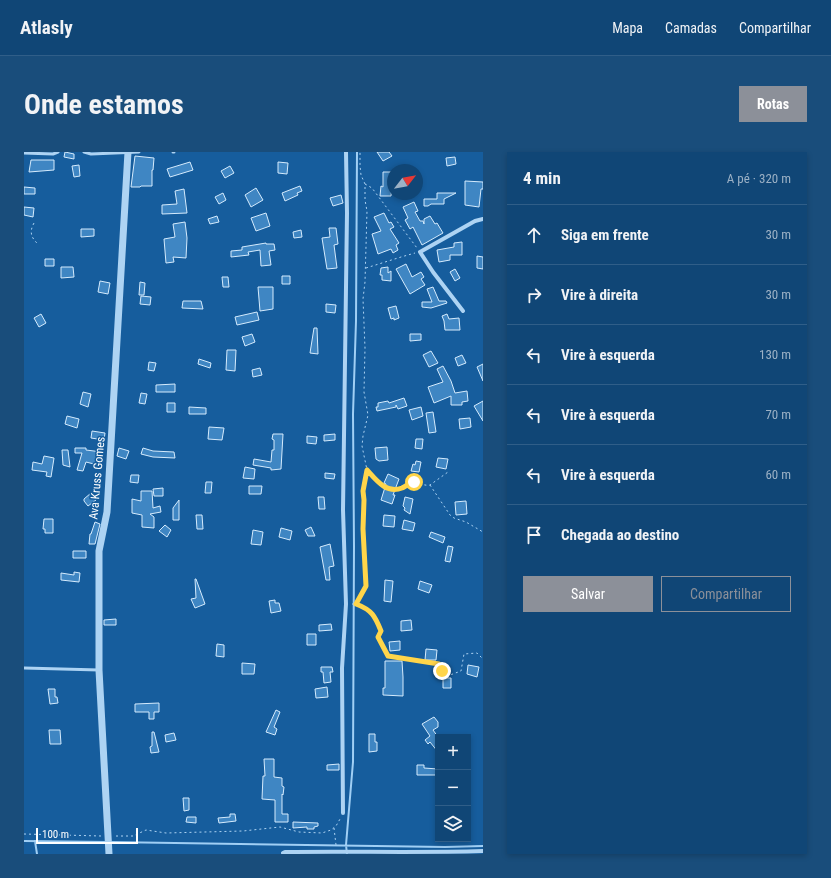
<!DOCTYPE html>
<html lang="pt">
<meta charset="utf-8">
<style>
body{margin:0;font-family:"Roboto Condensed",sans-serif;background:#194d7b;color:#f1f3f6}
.controls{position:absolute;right:12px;bottom:12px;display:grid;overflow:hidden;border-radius:0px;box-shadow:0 2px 6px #0003}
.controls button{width:36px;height:36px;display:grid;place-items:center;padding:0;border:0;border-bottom:1px solid #305e88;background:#104676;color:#f1f3f6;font:20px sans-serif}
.compass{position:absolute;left:363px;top:12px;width:36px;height:36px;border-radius:50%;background:#104676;box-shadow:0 2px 6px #0003;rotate:59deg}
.scale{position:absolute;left:12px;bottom:10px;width:102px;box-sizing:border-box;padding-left:4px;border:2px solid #fff;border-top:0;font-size:11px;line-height:14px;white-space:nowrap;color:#fff;-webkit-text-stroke:3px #165d9d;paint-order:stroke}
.stop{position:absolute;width:12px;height:12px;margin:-9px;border:3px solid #ffd54a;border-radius:50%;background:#fff}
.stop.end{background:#ffd54a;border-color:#fff;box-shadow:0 1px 4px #0008}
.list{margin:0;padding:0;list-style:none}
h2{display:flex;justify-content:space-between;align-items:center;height:52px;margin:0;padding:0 16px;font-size:17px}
h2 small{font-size:13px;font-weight:400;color:#9cb1c5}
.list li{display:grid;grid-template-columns:26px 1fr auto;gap:12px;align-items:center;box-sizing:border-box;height:60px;padding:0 16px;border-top:1px solid #305e88}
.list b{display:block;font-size:15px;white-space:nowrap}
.list em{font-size:13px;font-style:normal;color:#9cb1c5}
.actions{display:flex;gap:8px;padding:12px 16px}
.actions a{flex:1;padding:9px 0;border:1px solid #8c9099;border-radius:0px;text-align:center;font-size:14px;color:#8c9099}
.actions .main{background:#8c9099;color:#fff}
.icon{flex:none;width:22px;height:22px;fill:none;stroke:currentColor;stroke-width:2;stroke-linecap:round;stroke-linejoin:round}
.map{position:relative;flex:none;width:459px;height:702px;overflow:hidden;border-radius:0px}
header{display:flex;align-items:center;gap:24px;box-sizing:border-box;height:56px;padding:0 20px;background:#104676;border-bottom:1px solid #305e88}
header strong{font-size:19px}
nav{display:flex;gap:22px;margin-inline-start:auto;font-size:14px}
.intro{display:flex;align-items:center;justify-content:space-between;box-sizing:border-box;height:96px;padding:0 24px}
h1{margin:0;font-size:28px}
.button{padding:10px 18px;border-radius:0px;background:#8c9099;color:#fff;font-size:14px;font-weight:700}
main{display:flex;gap:24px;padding:0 24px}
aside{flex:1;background:#104676;border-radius:0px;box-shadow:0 2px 6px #0003}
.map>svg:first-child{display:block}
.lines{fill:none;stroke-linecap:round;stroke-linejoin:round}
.stream{stroke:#a0cff5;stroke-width:2}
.building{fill:#3f86c3;stroke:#d5ebfd}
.path{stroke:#add3f3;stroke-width:1;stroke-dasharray:2 3;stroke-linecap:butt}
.service{stroke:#add3f3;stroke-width:3}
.minor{stroke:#add3f3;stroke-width:4}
.tertiary{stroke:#add3f3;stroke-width:7}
.route{stroke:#ffd54a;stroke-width:5}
.labels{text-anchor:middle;stroke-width:3;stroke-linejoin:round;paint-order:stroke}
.street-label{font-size:12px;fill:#fff;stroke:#165d9d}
</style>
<header>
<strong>Atlasly</strong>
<nav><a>Mapa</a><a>Camadas</a><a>Compartilhar</a></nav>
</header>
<div class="intro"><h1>Onde estamos</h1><a class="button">Rotas</a></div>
<main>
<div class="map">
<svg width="459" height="702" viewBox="0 0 459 702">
<rect width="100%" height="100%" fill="#165d9d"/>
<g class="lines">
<!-- stream -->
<path class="stream" d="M0 689 82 690
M11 689 13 702
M86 690 421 695 459 694
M323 702 322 693 329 610 330 394 329 262 332 169 333 0"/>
</g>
<!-- building -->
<path class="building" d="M41 0 50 2V7L40 5Z
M353 0H365L368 4 359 9Z
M111 4 130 6 129 18H128V34H117L116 35H107Z
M431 5 432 12 423 14 422 6Z
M7 8H30V18L5 20Z
M166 10 169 18 146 25 143 17Z
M254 10 264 11 263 22 254 21Z
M55 13 56 24 50 25 48 14Z
M206 14 210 21 201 26 197 19Z
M359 20H369L367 44H356L357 34 359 35Z
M441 29 459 30V37H457L455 55 441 53Z
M276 34 278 39 273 41 274 43 261 49 258 41Z
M0 35 11 36V42H0Z
M232 36 239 48 227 55 221 43Z
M160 37 163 61 138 62V53L153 52 151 39Z
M199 41 202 48 195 52 191 45Z
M413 41H432L420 47V52H407L404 54H400V47H413Z
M317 43 319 51 309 54 306 46Z
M390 50 394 59 391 60 396 69H399L400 72V67L406 64 411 72 413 71 419 81 398 93 389 75 386 77 381 68 384 66 379 55Z
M0 55 10 56 9 65 0 63Z
M242 61 246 74 232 79 227 66Z
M360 61 365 71 367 70 370 75 366 77 375 91 372 93 374 98 369 101 367 97 354 102 348 82 357 79 350 65Z
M193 64 195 70 186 72 184 67Z
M161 70 163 86 162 106 149 105 150 110 142 111 140 87 151 85 149 72Z
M305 76H312L314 92 310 93 313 116 303 117 298 86 306 85Z
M57 77H70V84L57 85Z
M277 78 278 85 270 86 269 80Z
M438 90V103H426V108L415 110 413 98 430 95V91Z
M242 91V92H250L251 98 245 99 247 113 237 114 236 98 224 100 225 103 207 105V99L218 98V95Z
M453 104 459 105V117L453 116Z
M21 107H30V114H21Z
M382 112 388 125 397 120 400 125 397 127 401 133 386 142 372 117Z
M37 115H49L50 125 37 126Z
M364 115V121L367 119V129L358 128V123H356L357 116Z
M431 117 436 126 431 129 426 120Z
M258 124H266V132H258Z
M198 125H204L205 135H199Z
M76 129 86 131 84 142 74 140Z
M116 130 121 131 120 143H115Z
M234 135H249V157L236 159Z
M409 135 415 149H422L423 151 407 156 398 155V150H408L403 137Z
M117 144 127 145 126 153 116 152Z
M159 149H177L179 157 158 156Z
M302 152 312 153 311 161 302 160Z
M372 154 375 166 370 168V166L367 167 364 156Z
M233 160 235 168 213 173 211 165Z
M17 162 22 171 15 175 10 166Z
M423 162 425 167 435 166 436 178H421L420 169 418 164Z
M290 176H293L294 202 286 201Z
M228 182 231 190 221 194 218 185Z
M386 182H397V188L386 189Z
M203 198H212L211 219 202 218Z
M407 199 414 211 405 215 399 203Z
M438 203 442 211 434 214 431 206Z
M175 207 187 211 186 216 174 212Z
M125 210 132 211 130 219 124 218Z
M459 212V229L453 215Z
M419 214 427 229 431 241 443 239 444 249 438 250V253H427V244L410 251 404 235 419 230 413 217Z
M236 216 238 223 229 225 228 218Z
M151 232V240H132V233Z
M59 240 67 242 64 255 56 252Z
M117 241 123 242 121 252 115 251Z
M380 246 383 254 374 257 372 253V255L353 259 352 255H354V251L364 249 365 251Z
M459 249V269L450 254Z
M143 251H151V260H143Z
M165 255 182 256V262H165Z
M397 255 399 264 388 268 385 258Z
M409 260 412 280 405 281 402 261Z
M43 264 55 267 53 276 41 272Z
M446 266 447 275 436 277 435 267Z
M185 275 200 276 198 288 184 287Z
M68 279 81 281 80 288 67 286Z
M249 282H259L257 317 247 318V316L229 313 230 307 247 310 248 298H250V288L248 287Z
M311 282V288L300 289V283Z
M283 284 293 285 292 292 283 291Z
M392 287H399L398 297 391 296Z
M363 295 364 308 355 309 352 307 351 296Z
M51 296H62V298L78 300 74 313 62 310 59 319 53 318 58 301H51Z
M95 296 105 299 102 307 93 304Z
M119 296 129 299 150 300 151 306 129 305 117 302Z
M38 298H44L46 315 39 313Z
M20 304 30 306 27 325 22 324 23 320 8 318 9 310 18 312Z
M414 306 424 307 422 317 412 315Z
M392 309 397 310 395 320 387 319 389 312 391 313Z
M221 315 231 317 230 327 219 326Z
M301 321 311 322 310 327 301 326Z
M364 322 375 327 369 343H371L368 352 357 348 362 332 360 331Z
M107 323H115L114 331 106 330Z
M182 330H188L187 341H181Z
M225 334H238L237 342H225Z
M139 336V344H130L129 337Z
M117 339H128L129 356 136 354 137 360 126 362 130 365V376L118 375V363L108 361V347L117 349Z
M67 341 72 348 64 354 60 349V347Z
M294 345H300L301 357H295Z
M381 345 389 347 386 362 380 358 381 356 379 354Z
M155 348V368H149V356Z
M442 349 443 362 432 363 431 350Z
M172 363H178L179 377H173Z
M360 363 371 364 370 375 359 374Z
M20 367H29V381H21V377H19Z
M380 368 391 371 389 379 378 377Z
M71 370 76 372 71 392H65L66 382H67Z
M141 373 147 378 143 385 135 379Z
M287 375 291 384H284L281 378Z
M257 376 268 379 266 388 255 385Z
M229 378 239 380 237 393 227 392Z
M407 380 421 385 419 391 405 385Z
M306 392 310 414 305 415 306 428H302L296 395Z
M424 394 429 395 426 410 421 409Z
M49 399H62V406H49Z
M50 420 56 421 55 430 37 428V421L50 423Z
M171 427H172L181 452 171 456 167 447 172 446Z
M361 428 369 429 367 450 360 449Z
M396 429 408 433 405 441 394 437Z
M251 448V451H255L257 459 247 461 245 449Z
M92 467V473H80V468Z
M387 468 388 478 377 479V469Z
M307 472 308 478 295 479V473Z
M283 482H292V493H283Z
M376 489V498L366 499 365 490Z
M193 492 200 493V505L192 504Z
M402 497 413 498 412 508H401Z
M361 509H378L379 525V544L359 543V536H361Z
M218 511 231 512 230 522H218Z
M444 513 455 515 453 525 443 522Z
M297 515H308L309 520H306L307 530 300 531 299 520H297Z
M419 526H427V536H419Z
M303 535 304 545 292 546 291 537Z
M24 537H31V545H33L34 551 26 552Z
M135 551V560H130V567H125V560H111V552Z
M252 558 256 560 250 575 253 577 251 583 242 580Z
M410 565 414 570V575L409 578 414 585V600L406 590 404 592 401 588 406 584 398 572Z
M25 578H36L37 592H26Z
M128 580H130L135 600 127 601 126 595 128 594Z
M150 581 152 588 142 590 141 583Z
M345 582H351V590H353V599L345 600Z
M240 607H250V625L258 626V634L260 635 259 643 258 642V662H264V670H251V648L238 647 239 624H241Z
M315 612V618H303V613Z
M393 613H400V616L414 617V623H393Z
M159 646H165V658L160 659Z
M206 662H211L212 669 195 671 194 666 206 665Z
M163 665H172V671L162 670Z
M269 670 294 671V674L290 675V677H283V675L269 676Z"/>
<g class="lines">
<!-- path -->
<path class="path" d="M341 32 348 36 393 96
M10 71C5 80 7 86 15 93
M342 116 377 105 391 101
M343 319C353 329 363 342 378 335 382 334 386 330 390 331 396 331 400 334 406 333L424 320
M406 333 426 363 430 366 442 370 459 380
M328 452C344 452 351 466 357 479L354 485 358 496 364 504 415 512 418 519 426 523 437 519 440 502 453 501 459 507
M332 452 342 434 339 377 340 348 339 339 343 318 338 294 339 284 344 263 340 240 341 196 339 147 341 130 343 59 341 48V32L337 23 336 14V0
M310 676 312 693
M0 682 77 684
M92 684H109L122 678 142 681 219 679 256 675 275 680 298 681 307 678 312 674 316 667"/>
<!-- service -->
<path class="service" d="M60 0 67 2 115 0
M149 0H150
M0 1 29 2 34 0
M0 516 75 518"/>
<!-- minor -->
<path class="minor" d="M439 159 409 120 396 100 451 69 459 67
M319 661 318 516 322 452 319 358 323 61 322 0
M259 701 261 700C327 699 393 701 459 699"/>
<!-- tertiary -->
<path class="tertiary" d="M85 702 75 518V399L83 360 104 0"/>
</g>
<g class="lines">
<!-- route -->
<path class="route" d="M390 330C385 331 382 334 378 336 362 342 352 328 343 318L339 339 340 348 339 377 342 434 332 452C348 458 351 464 357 479L354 485 364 504 415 512 418 519"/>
</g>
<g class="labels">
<!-- street labels -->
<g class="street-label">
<text transform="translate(73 326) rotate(-85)" y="4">Ava Kruss Gomes</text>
</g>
</g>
</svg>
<div class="controls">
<button>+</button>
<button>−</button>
<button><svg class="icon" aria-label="layers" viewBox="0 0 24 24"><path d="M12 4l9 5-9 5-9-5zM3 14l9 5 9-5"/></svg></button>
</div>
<svg class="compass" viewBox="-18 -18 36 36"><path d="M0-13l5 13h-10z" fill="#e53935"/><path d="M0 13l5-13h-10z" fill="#9cb1c5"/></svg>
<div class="scale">100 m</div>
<div class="stop" style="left:390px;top:330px"></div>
<div class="stop end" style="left:418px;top:519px"></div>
</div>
<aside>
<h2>4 min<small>A pé · 320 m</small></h2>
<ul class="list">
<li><svg class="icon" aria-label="ahead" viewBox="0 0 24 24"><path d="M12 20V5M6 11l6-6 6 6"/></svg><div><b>Siga em frente</b></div><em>30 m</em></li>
<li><svg class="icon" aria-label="right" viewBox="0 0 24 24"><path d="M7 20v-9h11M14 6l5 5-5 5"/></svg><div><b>Vire à direita</b></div><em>30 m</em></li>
<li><svg class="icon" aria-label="left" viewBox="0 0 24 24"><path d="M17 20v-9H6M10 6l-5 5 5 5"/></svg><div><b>Vire à esquerda</b></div><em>130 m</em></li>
<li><svg class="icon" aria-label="left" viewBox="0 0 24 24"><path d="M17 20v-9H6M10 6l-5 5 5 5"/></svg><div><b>Vire à esquerda</b></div><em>70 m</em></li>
<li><svg class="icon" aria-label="left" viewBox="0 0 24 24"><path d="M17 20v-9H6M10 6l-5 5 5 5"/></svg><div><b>Vire à esquerda</b></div><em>60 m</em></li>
<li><svg class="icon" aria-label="arrive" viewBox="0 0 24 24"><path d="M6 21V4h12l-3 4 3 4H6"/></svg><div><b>Chegada ao destino</b></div></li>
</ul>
<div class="actions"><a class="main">Salvar</a><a>Compartilhar</a></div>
</aside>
</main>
